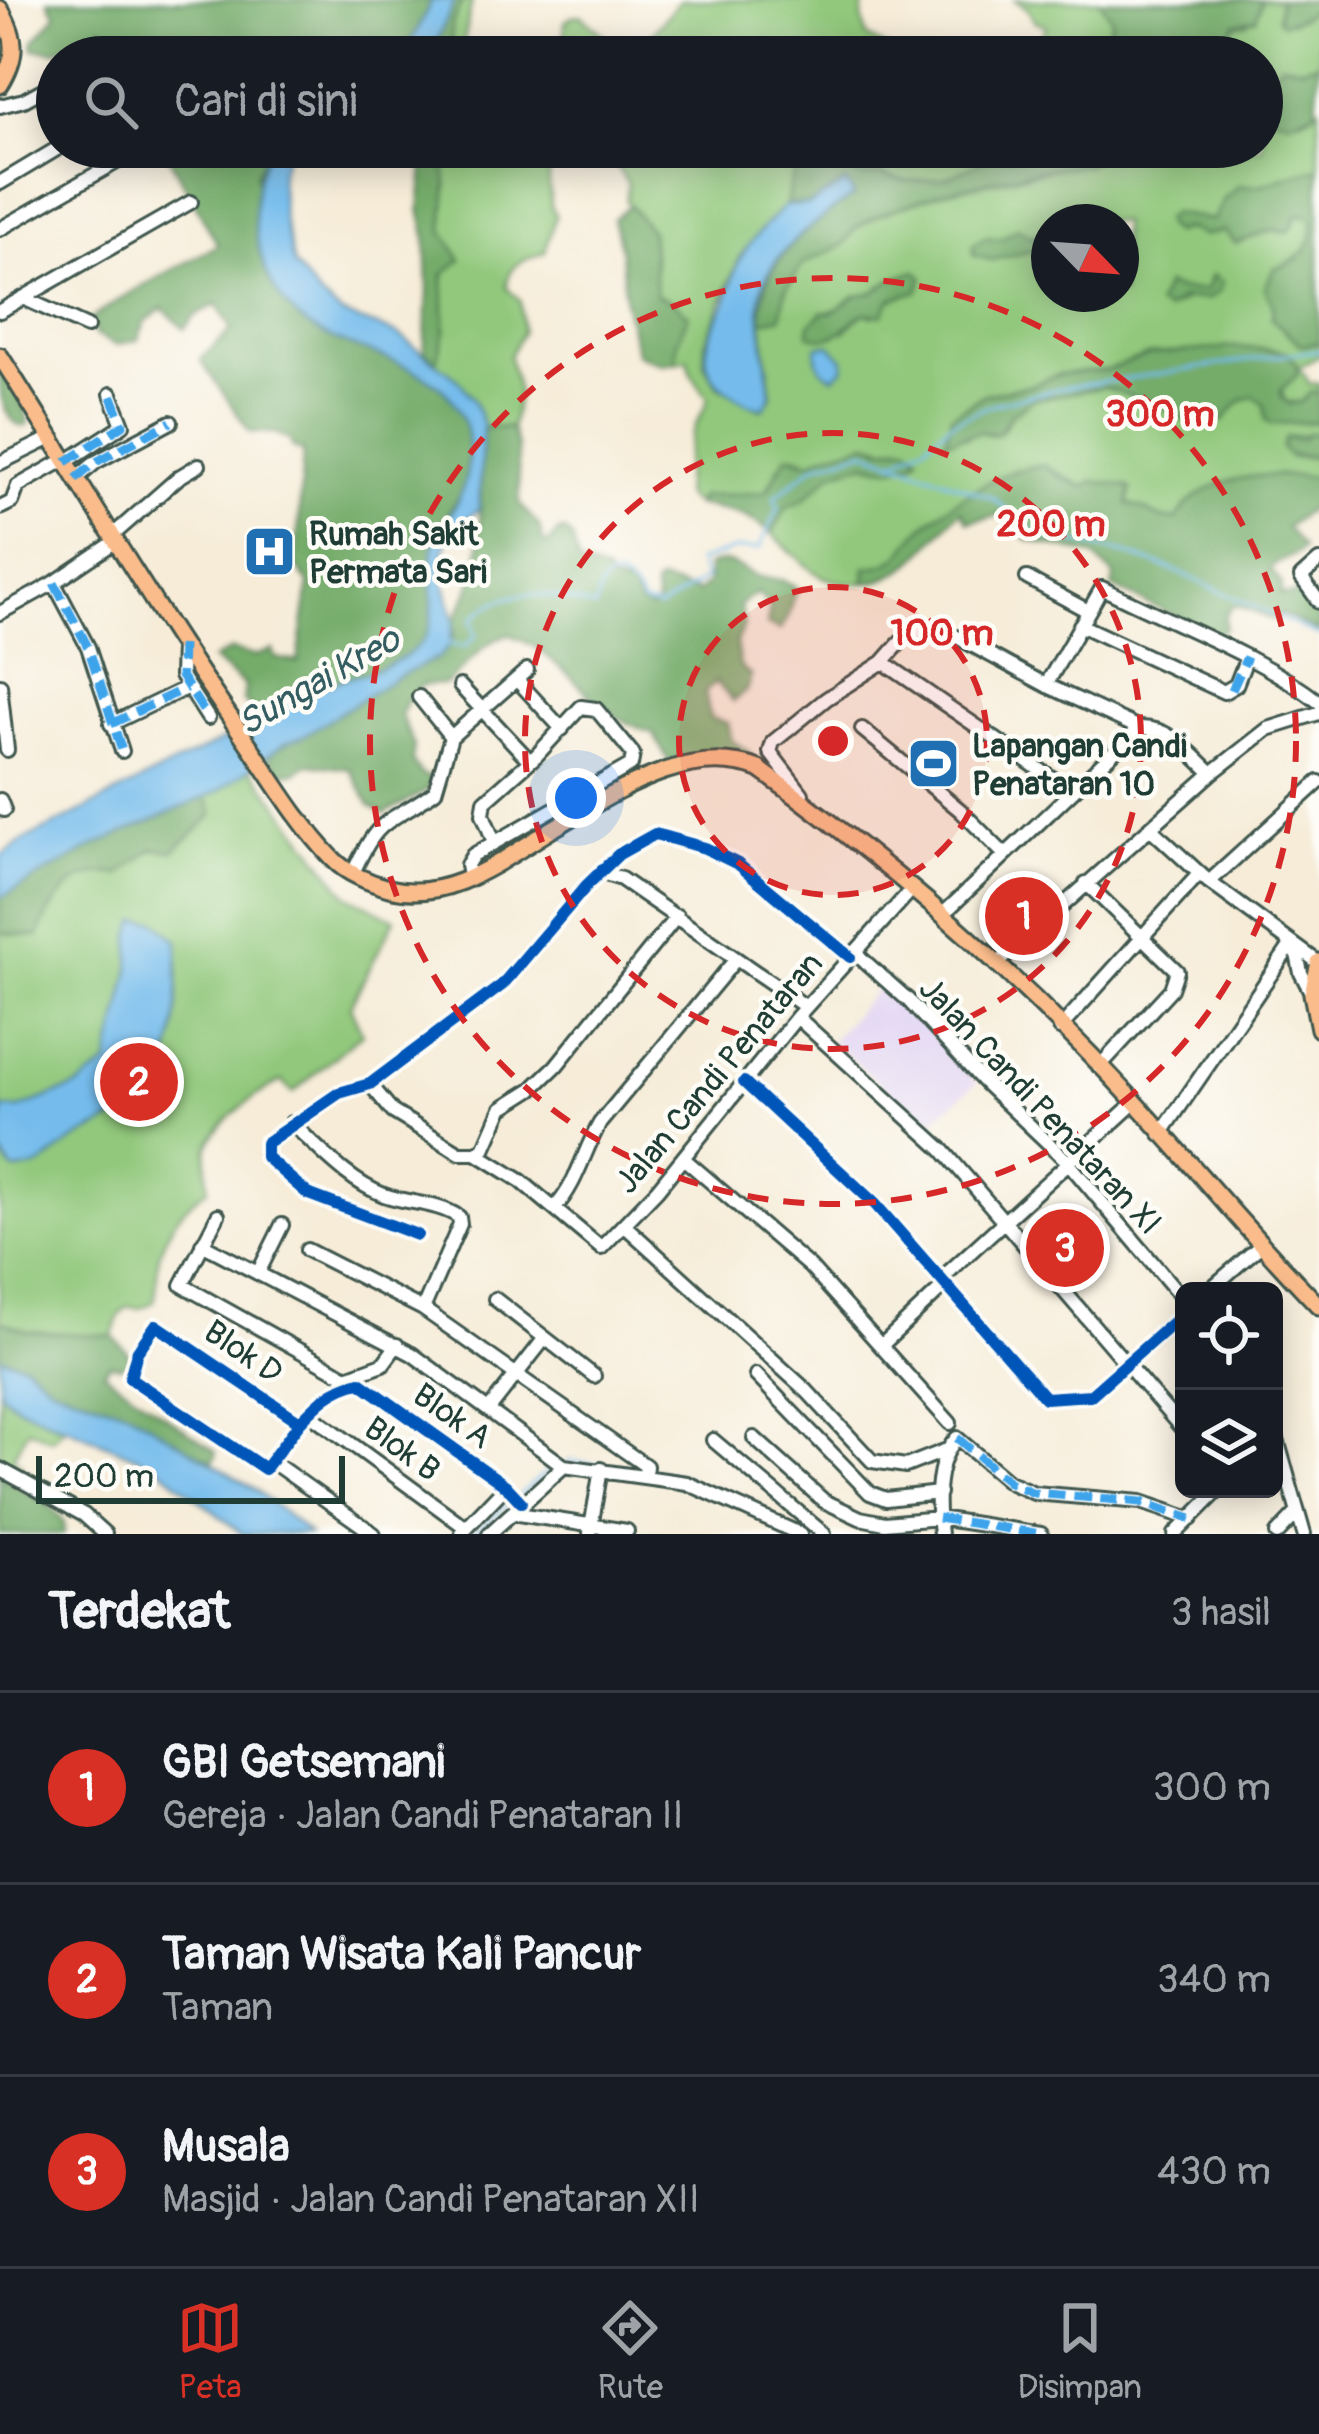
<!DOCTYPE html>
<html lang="id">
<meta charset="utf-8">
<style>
body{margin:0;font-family:Pangolin,sans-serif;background:#20242c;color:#f1f3f6}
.controls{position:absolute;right:36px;bottom:36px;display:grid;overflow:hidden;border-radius:18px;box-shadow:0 6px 30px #0003}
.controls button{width:108px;height:108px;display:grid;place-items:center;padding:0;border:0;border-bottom:3px solid #363941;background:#171b24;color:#f1f3f6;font:60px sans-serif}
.compass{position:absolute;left:1031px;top:204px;width:108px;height:108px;border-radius:50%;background:#171b24;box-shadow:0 6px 30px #0003;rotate:115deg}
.scale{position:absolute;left:36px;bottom:30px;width:309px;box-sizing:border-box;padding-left:12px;border:6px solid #1f3d34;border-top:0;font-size:33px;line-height:42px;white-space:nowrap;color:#1f3d34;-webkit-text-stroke:9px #fdfcf7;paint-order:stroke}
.you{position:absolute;left:576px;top:798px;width:42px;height:42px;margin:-30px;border:9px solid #fff;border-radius:50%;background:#1a73e8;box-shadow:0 0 0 18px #1a73e833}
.badge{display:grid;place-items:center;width:78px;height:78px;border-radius:50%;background:#d93025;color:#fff;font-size:39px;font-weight:700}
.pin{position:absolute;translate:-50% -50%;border:6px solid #fff;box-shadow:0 3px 12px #0006}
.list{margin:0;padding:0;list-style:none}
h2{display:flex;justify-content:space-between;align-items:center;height:156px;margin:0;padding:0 48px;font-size:51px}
h2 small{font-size:39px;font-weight:400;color:#9ea1a6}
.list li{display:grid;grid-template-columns:78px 1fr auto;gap:36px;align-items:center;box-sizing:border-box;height:192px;padding:0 48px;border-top:3px solid #363941}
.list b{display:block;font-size:45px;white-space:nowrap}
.list p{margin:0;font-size:39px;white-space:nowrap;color:#9ea1a6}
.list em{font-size:39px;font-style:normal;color:#9ea1a6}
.icon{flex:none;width:66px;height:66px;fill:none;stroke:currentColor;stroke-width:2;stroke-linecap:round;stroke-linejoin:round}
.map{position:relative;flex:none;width:1319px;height:1534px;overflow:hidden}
.search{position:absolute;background:#171b24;box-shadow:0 6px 30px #0003;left:36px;right:36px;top:36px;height:132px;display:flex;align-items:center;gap:30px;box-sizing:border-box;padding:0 42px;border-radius:66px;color:#9ea1a6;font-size:45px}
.sheet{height:732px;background:#171b24}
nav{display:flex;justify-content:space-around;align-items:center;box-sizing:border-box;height:168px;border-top:3px solid #363941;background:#171b24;font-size:33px;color:#9ea1a6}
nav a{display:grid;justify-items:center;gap:6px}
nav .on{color:#d93025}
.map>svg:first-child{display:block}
.built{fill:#e1d4f3}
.green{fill:#91c87b;stroke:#588258;stroke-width:3;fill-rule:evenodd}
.forest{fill:#74ac6b;stroke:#4a7450;stroke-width:3}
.water{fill:#74bcec;stroke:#4a7c90;stroke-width:3}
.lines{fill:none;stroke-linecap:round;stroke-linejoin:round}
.stream{stroke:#74bcec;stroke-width:3}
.minor-casing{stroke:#3f574d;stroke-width:18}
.major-casing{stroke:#3f574d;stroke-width:21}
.minor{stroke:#fff;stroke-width:12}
.major{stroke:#fabc8b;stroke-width:15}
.quiet{stroke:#3da4eb;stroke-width:9;stroke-dasharray:18 9;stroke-linecap:butt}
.cycleway-casing{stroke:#fdfcf7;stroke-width:20}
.cycleway{stroke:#0057b8;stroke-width:12}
.ring{fill:none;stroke:#d62828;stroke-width:6;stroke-dasharray:21 15}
.labels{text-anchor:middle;stroke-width:9;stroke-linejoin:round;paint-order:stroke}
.poi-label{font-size:33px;font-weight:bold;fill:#1f3d34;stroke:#fdfcf7;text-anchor:start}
.street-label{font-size:33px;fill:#1f3d34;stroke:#fdfcf7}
.water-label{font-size:36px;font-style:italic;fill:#345d62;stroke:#fdfcf7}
.centre{fill:#d62828;stroke:#fdfcf7;stroke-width:6}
.ring-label{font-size:36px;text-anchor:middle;font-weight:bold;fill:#d62828;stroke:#fdfcf7;stroke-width:9;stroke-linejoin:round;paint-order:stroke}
</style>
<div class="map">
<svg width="1319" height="1534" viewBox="0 0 1319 1534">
<rect width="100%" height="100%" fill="#fdfcf7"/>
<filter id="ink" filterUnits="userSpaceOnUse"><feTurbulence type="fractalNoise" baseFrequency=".00833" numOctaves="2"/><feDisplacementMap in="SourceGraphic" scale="24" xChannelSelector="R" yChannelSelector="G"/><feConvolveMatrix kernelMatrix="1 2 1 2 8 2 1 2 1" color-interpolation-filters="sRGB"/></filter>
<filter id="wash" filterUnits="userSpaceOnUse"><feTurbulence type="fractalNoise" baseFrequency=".004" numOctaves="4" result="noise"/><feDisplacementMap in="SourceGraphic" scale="48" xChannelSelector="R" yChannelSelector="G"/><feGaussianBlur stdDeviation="2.7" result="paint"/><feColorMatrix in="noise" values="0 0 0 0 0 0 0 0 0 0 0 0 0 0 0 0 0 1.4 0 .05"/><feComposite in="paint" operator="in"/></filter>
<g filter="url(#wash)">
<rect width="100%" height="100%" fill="#f6ecd8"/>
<!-- built -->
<path class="built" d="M882 983 977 1082 928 1125 831 1041Z"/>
<!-- green -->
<path class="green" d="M463 0H472L461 57H450L452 24Z
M680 0H864L862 17 867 37 901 57H633Z
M1015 0H1100L1112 19 1100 57H1034L1029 45 1043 34 1046 25 1034 21 1028 9Z
M1262 0H1279L1278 16 1292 22 1319 5V62L1303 67 1273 69 1262 81V57H1113L1155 38 1170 37 1194 44 1230 33 1235 25 1248 23Z
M581 15 629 57H563L565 22 572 16Z
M1319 107V169C1295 171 1260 191 1240 186L1224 199 1213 220 1178 214 1182 230 1224 231 1236 243 1272 230 1285 232 1298 214 1311 217 1316 237 1310 249 1280 268 1272 319 1303 346 1319 342V356L1299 367 1310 384 1319 383V393L1301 402H1285L1281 389 1297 375 1279 350 1237 347 1148 355 1108 370 1060 374 1032 385 985 394 951 416 965 437 978 432 994 435 1004 428 1010 415 1033 399 1104 387 1158 405 1182 419 1223 421 1239 402 1253 396 1264 404 1266 420 1319 422V434L1287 437 1282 448 1291 458 1319 457V478C1272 472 1203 472 1177 519 1157 522 1148 507 1128 504L1131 490 1127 486 1085 487 1053 470H1013L923 527 907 552 885 565 866 568 865 583C814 586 806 562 772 534L786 507 803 500 833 472 864 463 880 467 900 445 886 448 872 443C851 451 832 453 812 462L792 455 779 467 766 492 700 497 696 505 685 497C682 481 688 442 695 427 699 416 705 410 708 398L691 373 688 359 676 362 677 343 687 315 674 302 656 296 651 231 626 201 628 184 603 147H1050L1039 157 989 158 948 177 929 180 905 181 879 174 862 177 846 165 809 157 795 171 787 204 741 255 705 342 704 364 718 386 761 409 772 396 762 321 781 317 786 289 803 264 843 245 855 229 881 214 943 192 1077 164 1116 147H1262V113C1290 113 1292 130 1319 107ZM1049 222H1121V294H1049V247L991 260 995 239 1049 233ZM1210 276 1208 299 1190 297 1167 310 1157 305 1166 285 1179 290H1207ZM874 292 873 316 864 313 844 332 823 312C840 313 852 296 874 292Z
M442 147H546L551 206 556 215 545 252C525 260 507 263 507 288L520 301 522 332 509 356 518 394 511 428 482 430 436 361 445 331 442 289 450 245 443 230 447 183Z
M250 767 347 895 395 919 350 1006 362 1033 293 1093 282 1081C261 1090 214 1124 208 1148 205 1160 208 1176 208 1189 184 1203 162 1233 158 1262 156 1276 158 1287 154 1302L141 1308 127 1307 119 1316 113 1336 129 1354 121 1366 109 1364 102 1372 52 1387 25 1364 0 1357V898L143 822 219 791Z
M0 1392 19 1407 64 1428 52 1440 28 1429 13 1457 22 1465 13 1484 0 1477Z"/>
<!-- forest -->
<path class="forest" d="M48 0H432L415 35 396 57H125L102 27 56 51 34 49 33 42 56 15Z
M455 0H463L452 24 450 57H424L437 40Z
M1100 0H1262L1256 19 1235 24 1231 33 1194 44 1170 37 1155 38 1113 57H1100L1112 19Z
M1279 0H1319V5L1301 18 1282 23 1278 20Z
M1319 62 1316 110 1289 121 1262 113V81L1282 63 1303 67Z
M163 147H269L256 175 304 323C344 345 441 367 461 411 470 429 469 456 467 475 464 500 439 517 436 540 430 573 445 620 418 647 390 674 343 678 308 691 291 697 275 708 259 716L243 701 245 686 213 660 231 650 255 656 273 650 275 658 298 662 309 583 296 566 303 451 293 448 290 440 275 433 250 432 200 360 231 330 217 304 194 317 184 329 163 308 145 322 138 340 115 345 95 335 91 319 126 295 218 245Z
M426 147H442L447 183 443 230 461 260 443 274 445 331 436 361 424 351 428 291 426 235 420 209Z
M1050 147H1116L1087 165 1032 171 943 192 881 214 855 229 843 245 803 264 786 289 781 317 762 321C758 258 809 229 854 195L846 182 809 204H787C787 182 799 156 823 153L862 177 879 174 905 181 930 180 948 177 989 158 1039 157Z
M1319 169V342L1303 346 1272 319 1273 305 1265 288 1274 268C1299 262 1319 245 1311 217L1298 214 1290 231 1272 230 1236 243 1223 231 1203 236 1187 228 1174 233 1167 228 1164 219 1172 213 1213 220 1224 199 1240 185C1260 191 1294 170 1319 169Z
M629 205 651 231 656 295 674 302 688 315 677 343 676 362 662 364 637 354 625 304 621 250 613 219Z
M1018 228 1033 238 1049 233V247L991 260 973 255V245L985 237 1000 239Z
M917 271 923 277 918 291 891 299 882 315 864 313C845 325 834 347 809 334L810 324 823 312H833L855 296 874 292 890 280Z
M1213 275 1222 282 1219 292 1208 299H1181L1167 310 1157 305 1166 285 1179 290H1206Z
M1237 347 1288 352 1297 365V375L1281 390 1282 397 1289 404 1301 402 1311 392 1319 393V422L1271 424 1266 420 1264 404 1253 396 1239 402 1223 421 1183 419 1158 405 1104 387 1033 399 1010 415 998 434 978 432 945 441 951 416 985 394 1032 385 1060 374 1108 370 1148 355Z
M0 368 26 410 28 424 22 427C0 415 0 391 0 368Z
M489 427 511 428 517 446 520 504 539 526 543 542 548 544 558 532 565 531 572 538 579 564 606 573 609 581 630 586 640 604 651 609 657 604 654 586 659 582 698 592 708 583V566C730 555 737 570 757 576 774 582 782 576 797 588L788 618 780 630 767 625 770 607 757 593 740 605 744 626 736 642 740 667 751 676 746 691 733 701 716 682 705 692 710 718 728 723 732 741 748 751 750 759 730 755 668 761 653 733C601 718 577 676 535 647 527 642 517 639 509 634 482 642 468 666 446 684L422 685 406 701 401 716 414 746 412 761 421 774 433 779 426 791 384 814 370 805 350 769 308 764 296 772 278 773 268 755 274 750 395 678 439 657 453 637 454 621 468 593 479 554 482 430Z
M1307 433 1319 434V457L1287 455 1282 448 1285 438 1303 439Z
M867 442 881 448 909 446 919 456 914 462 894 468 864 463 833 472 803 500 786 507 772 534C744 511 728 512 696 505L700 497 766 492 787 455 811 462C829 448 847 452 867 442Z
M1045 465 1060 477 1085 487 1092 481 1127 486 1131 489 1128 504C1148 507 1157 522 1177 519 1203 472 1272 472 1319 478V501L1286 527 1303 548C1293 559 1278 559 1270 569L1282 584 1281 595 1299 594 1319 612V633L1281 614 1276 621 1237 605 1231 607 1225 615V628L1215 635 1112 587 1115 577 1093 555 1028 540 998 516 968 521 961 510C933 537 908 581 865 583L866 568C912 561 898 548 925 525 958 497 1002 468 1045 465Z
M206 796 213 815 173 851 152 849 120 875C78 865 51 901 38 937L0 933V898L96 845Z
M0 1320 28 1331 113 1336 129 1354 130 1361 121 1366 110 1364 103 1372 216 1451V1456L213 1461 170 1440 128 1411 52 1387 25 1364 0 1357Z
M0 1477 51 1507 64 1522V1534H0Z"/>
<!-- water -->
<path class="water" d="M432 0H455L437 40 424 57H396L415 35Z
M269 147H288L280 175 283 218 294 265 320 297 343 315 398 334 458 379 474 401 483 425 479 509 448 534 441 567 454 621 449 646 439 657 395 678 303 736 286 742 219 791 96 845 0 898V856L24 840C87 810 148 776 211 746 244 731 272 705 306 691 342 677 385 674 416 648 445 623 425 578 434 545 437 532 444 524 451 513 466 489 471 463 467 435 454 356 351 360 302 321 277 301 265 275 258 244 250 210 255 179 269 147Z
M846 183 854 195C819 219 760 257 760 304 760 335 769 367 771 396L764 408C750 406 741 400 730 392 690 367 709 335 726 302 732 287 733 270 741 257 752 238 769 222 784 206L809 205Z
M830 345 844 359 843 369 834 377C820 372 814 359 818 346Z
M137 920 156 921 178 941C178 992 184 1062 142 1100 121 1119 93 1128 70 1143 43 1160 50 1168 14 1171L0 1153 3 1108 19 1109 81 1085 108 1064 130 969 131 934Z
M0 1357 25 1364 52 1387 128 1411 255 1489 309 1534H242L156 1465 19 1407 0 1392Z"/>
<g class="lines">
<!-- stream -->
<path class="stream" d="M893 462 927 443 950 423 993 404 1057 389 1319 350
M450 644 464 647 476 636 472 619C510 583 548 594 595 608 598 601 598 593 601 587 615 563 637 591 643 604L660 608 705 579 698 562 736 549H759L779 508 774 498 815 465 865 450 993 498 1035 534 1124 553 1173 570 1319 636
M568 1461 642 1469
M651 1470 688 1478
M520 1495 553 1466
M472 1534 512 1501"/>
</g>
</g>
<g filter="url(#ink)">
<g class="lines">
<defs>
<path id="minor" d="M0 106 24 100 57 82
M0 183 60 147
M0 229 141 148
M23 298 87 327
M0 311 191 202
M66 462 123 425 111 394
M0 463 51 438
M76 479 96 462 171 422
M0 508 12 502 18 486 64 460
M113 535 179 477 199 465
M1319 561 1301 577 1319 602
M1027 578 1088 611
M54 583 88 647 122 751
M0 613 54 583 116 541
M1080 625 1224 692 1236 685 1247 657
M182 646 181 676 208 718
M883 662 1071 791
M517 680 562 729
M0 685 7 750
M1046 685 1102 588C1175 625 1253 652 1319 702
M460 686 530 761
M419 697 451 737
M111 724 186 688
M862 729 960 810 1004 854
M802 794 770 752 773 742 826 699 883 662 905 637 922 630 957 637 1046 685 1139 728C1171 727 1189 752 1212 773
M0 800 4 810
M1150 828 1209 882 1319 963
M353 873C380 813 387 826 435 791L451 737 527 670
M602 873 621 879 806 1007
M469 877 467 865 473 855 631 765 633 754 596 709 581 707 537 755 485 801 483 814 494 842
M1209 882 1319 782
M1086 883 1177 971 1171 989 1099 1067
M942 915 1139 728
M1296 949 1301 973 1312 994
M854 952 908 1000 984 1082 1067 1161 1184 1300
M996 965 1212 773 1268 729 1319 713
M797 1017 942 1149 1184 1431
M1060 1028 1199 874
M744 1082 875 1204 1045 1398 1091 1395 1184 1313
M370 1084 393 1112 460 1153H476L521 1181 601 1248 657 1190 797 1017 913 888
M291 1123C320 1149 348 1181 384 1195 409 1204 436 1202 459 1217L460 1224 423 1309
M1161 1134 1291 945
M476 1153 484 1149 502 1108 532 1089 556 1066 677 916
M683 1158 810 1267 950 1423
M555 1208C578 1182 583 1152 600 1123L736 959
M218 1215 182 1285 347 1377 383 1364 397 1345
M624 1225 807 1391 872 1461 906 1466 944 1451
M417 1235 308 1194 266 1157V1143L339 1093 370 1084 502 985 587 885 619 854 655 834 705 848 738 864 850 957
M202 1244 412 1354 564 1466
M307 1250 423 1309 646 1466 645 1476
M258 1273 282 1225
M941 1279 1135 1102
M1208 1291 1260 1246
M495 1299 594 1376
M882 1345 944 1286
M756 1375 870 1493 886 1499 939 1493
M490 1408 545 1338
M309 1413 465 1527
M300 1422 265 1469 130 1378 137 1352 156 1325 300 1422C319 1402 333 1388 360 1382L506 1486 521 1502
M1274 1429 1304 1534
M754 1438 824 1501 860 1518 885 1523 938 1518 1041 1534
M713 1440 824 1534
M271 1461 374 1534
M0 1469 84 1515 105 1534
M512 1513 627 1531
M462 1532 506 1486
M590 1533 601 1469
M489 1534 564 1466 687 1483 800 1534
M940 1534C936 1503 935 1461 957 1438L1009 1482 1034 1493 1141 1502 1191 1519
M1175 1534 1220 1489
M1277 1534 1296 1514"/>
<path id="major" d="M0 9C17 38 18 56 0 85
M0 356C80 482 156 611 241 733 270 775 297 822 333 859 346 873 370 883 389 888 451 904 506 856 556 827 617 792 687 743 759 769 895 867 1022 979 1135 1102 1197 1170 1255 1240 1319 1306
M1319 962 1312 994 1319 1029"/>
</defs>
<!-- minor casing -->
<use href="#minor" class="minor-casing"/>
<!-- major casing -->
<use href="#major" class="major-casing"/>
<!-- minor -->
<use href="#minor" class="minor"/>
<!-- major -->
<use href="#major" class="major"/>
<!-- quiet -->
<path class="quiet" d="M66 462 123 425 111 394
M76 479 96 462 171 422
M54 583 88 647 122 751
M182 645 181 676 208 718
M1232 690 1247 657
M111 724 186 688
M957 1438 1009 1482 1034 1493 1141 1502 1191 1519
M938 1518 1041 1534"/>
<defs>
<path id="cycleway" d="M744 1082 875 1204 1045 1398 1091 1395 1184 1313
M417 1235 308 1194 266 1157V1143L339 1093 370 1084 502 985 587 885 619 854 655 834 705 848 738 864 850 957
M300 1422 265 1469 130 1378 137 1352 156 1325 300 1422C319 1402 333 1388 360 1382L506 1486 521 1502"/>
</defs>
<!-- cycleway casing -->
<use href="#cycleway" class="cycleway-casing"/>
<!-- cycleway -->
<use href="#cycleway" class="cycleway"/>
</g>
</g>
<!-- distance rings -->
<circle cx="833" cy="741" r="154" fill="#d62828" fill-opacity=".12"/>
<g class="ring">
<circle cx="833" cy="741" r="154"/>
<circle cx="833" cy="741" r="308"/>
<circle cx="833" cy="741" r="463"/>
</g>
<!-- icons -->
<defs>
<symbol id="hospital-square" viewBox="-11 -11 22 22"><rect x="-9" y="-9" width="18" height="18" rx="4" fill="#1f6fb2" stroke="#fdfcf7"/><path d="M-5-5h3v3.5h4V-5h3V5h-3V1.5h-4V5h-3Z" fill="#fff"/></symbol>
<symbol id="stadium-square" viewBox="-11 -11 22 22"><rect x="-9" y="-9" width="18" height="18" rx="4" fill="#1f6fb2" stroke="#fdfcf7"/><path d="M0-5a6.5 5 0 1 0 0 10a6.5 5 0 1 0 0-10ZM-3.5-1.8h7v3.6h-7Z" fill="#fff"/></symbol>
</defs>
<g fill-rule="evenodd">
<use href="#hospital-square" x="240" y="522" width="59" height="59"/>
<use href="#stadium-square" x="904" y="734" width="59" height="59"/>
</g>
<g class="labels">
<!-- poi labels -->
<g class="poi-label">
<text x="309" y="545">Rumah Sakit<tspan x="309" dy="38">Permata Sari</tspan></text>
<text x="972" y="757">Lapangan Candi<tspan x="972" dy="38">Penataran 10</tspan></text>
</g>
<!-- street labels -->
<g class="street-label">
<text transform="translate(718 1072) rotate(-50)" y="12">Jalan Candi Penataran</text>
<text transform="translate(1041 1105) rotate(47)" y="12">Jalan Candi Penataran XI</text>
<text transform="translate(244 1351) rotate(34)" y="12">Blok D</text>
<text transform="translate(453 1415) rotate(35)" y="12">Blok A</text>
<text transform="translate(403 1448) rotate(36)" y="12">Blok B</text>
</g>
<!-- water labels -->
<g class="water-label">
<text transform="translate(318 680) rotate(-30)" y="13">Sungai Kreo</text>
</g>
</g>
<circle cx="833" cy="741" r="18" class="centre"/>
<g class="ring-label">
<text x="1160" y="426">300 m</text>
<text x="1051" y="536">200 m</text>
<text x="942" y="645">100 m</text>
</g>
</svg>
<div class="controls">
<button><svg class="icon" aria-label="locate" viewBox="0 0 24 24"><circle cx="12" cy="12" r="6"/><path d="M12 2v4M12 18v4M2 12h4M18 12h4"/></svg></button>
<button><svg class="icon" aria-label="layers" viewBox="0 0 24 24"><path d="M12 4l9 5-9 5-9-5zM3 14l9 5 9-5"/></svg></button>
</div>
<svg class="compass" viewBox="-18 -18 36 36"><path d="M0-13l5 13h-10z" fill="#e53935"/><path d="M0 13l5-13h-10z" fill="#9ea1a6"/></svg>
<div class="scale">200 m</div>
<div class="you"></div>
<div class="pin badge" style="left:1024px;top:916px">1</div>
<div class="pin badge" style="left:139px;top:1082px">2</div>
<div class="pin badge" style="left:1065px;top:1248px">3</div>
<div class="search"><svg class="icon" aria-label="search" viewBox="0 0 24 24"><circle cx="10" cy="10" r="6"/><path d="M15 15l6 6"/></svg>Cari di sini</div>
</div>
<section class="sheet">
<h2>Terdekat<small>3 hasil</small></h2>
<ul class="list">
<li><span class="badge">1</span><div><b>GBI Getsemani</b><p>Gereja · Jalan Candi Penataran II</p></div><em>300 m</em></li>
<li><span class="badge">2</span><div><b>Taman Wisata Kali Pancur</b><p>Taman</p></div><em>340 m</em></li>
<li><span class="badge">3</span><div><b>Musala</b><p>Masjid · Jalan Candi Penataran XII</p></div><em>430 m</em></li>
</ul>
</section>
<nav>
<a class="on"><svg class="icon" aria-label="map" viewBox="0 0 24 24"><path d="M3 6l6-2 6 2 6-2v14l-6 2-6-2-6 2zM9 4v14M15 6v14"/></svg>Peta</a>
<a><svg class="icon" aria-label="directions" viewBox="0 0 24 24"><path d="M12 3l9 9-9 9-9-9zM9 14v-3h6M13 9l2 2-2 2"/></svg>Rute</a>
<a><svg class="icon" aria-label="saved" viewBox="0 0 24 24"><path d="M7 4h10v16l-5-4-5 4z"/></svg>Disimpan</a>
</nav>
